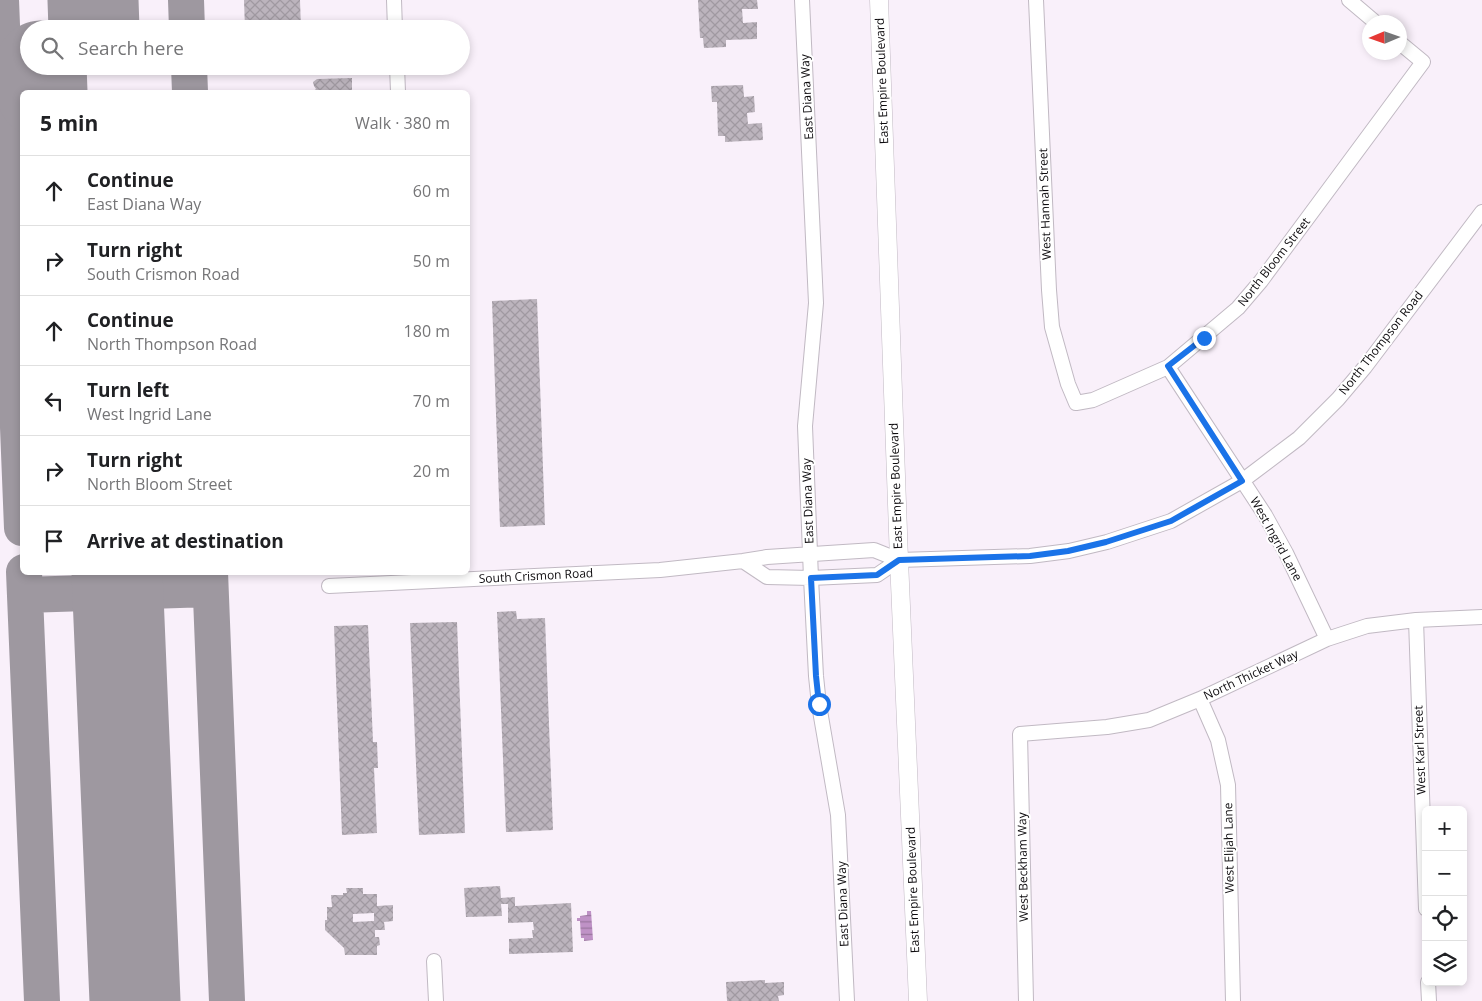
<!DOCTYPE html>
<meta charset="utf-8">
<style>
body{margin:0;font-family:"Open Sans",sans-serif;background:#f2f2f2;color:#202124}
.controls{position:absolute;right:15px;bottom:15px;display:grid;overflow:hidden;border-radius:8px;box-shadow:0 2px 8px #0003}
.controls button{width:45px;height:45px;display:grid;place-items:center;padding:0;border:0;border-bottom:1px solid #e0e0e0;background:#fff;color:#202124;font:25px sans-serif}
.compass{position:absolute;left:1362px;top:15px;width:45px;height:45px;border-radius:50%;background:#fff;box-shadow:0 2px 8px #0003;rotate:268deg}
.stop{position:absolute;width:15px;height:15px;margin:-11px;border:4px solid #1a73e8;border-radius:50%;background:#fff}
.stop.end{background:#1a73e8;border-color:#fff;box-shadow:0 1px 5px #0008}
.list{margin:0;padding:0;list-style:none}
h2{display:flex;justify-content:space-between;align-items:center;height:65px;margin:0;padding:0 20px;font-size:21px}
h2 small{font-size:16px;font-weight:400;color:#757577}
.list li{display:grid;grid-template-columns:32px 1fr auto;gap:15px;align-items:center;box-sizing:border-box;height:70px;padding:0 20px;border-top:1px solid #e0e0e0}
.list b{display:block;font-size:19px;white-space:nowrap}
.list p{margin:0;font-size:16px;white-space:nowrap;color:#757577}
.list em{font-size:16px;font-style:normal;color:#757577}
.icon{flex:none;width:28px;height:28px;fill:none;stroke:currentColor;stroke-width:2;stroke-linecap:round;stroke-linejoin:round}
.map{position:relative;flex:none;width:1482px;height:1001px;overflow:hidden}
.search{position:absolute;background:#fff;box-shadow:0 2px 8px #0003;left:20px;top:20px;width:450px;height:55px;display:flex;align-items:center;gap:12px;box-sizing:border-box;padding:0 18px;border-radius:28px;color:#757577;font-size:19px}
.panel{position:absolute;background:#fff;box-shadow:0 2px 8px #0003;left:20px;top:90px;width:450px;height:485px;border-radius:8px}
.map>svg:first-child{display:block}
.water{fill:url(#water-rules)}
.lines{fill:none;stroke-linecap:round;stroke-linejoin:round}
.taxiway{stroke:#9e98a0;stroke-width:36}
.runway{stroke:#9e98a0;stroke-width:91}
.building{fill:url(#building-cross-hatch);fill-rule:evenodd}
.minor-casing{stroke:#c1b9c3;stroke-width:16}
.tertiary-casing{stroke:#c1b9c3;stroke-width:19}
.minor{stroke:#fff;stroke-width:14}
.tertiary{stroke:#fff;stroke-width:18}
.route{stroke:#1a73e8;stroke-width:6}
.labels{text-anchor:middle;stroke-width:4;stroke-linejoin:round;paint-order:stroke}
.street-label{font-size:12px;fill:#0d0b0e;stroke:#fff}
</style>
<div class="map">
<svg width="1482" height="1001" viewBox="0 0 1482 1001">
<defs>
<pattern id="water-rules" width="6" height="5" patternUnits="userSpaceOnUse" patternTransform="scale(1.25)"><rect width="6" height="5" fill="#bf92c6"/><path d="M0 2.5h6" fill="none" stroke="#9a759f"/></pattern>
<pattern id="building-cross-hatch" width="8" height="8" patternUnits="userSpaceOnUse" patternTransform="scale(1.25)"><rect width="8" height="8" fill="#bcb4bd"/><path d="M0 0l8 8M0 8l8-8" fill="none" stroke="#a099a1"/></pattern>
</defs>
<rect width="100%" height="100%" fill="#f9f0fa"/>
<!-- water -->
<path class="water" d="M587 911H591L593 940 584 941V938H581L580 921H577V918H580V916L587 915Z"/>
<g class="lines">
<!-- taxiway -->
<path class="taxiway" d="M1 0 22 528
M186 0 187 29
M189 66 190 92
M24 572 42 1001
M210 572 227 1001
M25 595 210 589"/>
<!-- runway -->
<path class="runway" d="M93 0 94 29
M41 66 42 92
M117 572 135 1001"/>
</g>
<!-- building -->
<path class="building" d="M244 0H300L301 29H245Z
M698 0H757L758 9H742L743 23 757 22V39L726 40V47L704 48 703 38H700Z
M352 78V92H312L316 89 314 86 313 82 317 79Z
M743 85 744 97 754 96 755 112 747 113 748 124 762 123 763 140 725 142V136H718L717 102H712L711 86Z
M537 299 545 525 500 527 492 301Z
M516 611 517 619 545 618 553 830 506 832 497 612Z
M457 622 465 833 419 835 410 623Z
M368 625 373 742H377L378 768H374L377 833 342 835 334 626Z
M500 886 501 898 515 897V906L571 903 573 952 509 954V939L533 938 532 930H534L533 922 508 923V904H501L502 916 466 917 464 888Z
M346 888H363V894H377V906L393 905V921L384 922 385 930H375V937H379L380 945 377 946V955H345L344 948 325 930V920H327V907H332L331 895H343V893H347ZM374 913V921L353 922V914Z
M765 980V983L784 982V995L778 996 779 1001H727L726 982Z"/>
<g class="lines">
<defs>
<path id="minor" d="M394 0 395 29
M802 0 816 303 805 426 811 578 816 676 819 705 838 815 847 1001
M1036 0 1049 290 1052 327 1068 384 1076 403 1093 400 1168 367 1238 308 1261 281 1423 62 1400 43
M1349 0 1375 22
M397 66 398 92
M1168 367 1265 515 1286 553 1327 639
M743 561 767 577 811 578 877 575 899 560
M329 586 660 570 743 561 767 557 874 550 899 560 1030 556 1069 551 1107 542 1171 521 1242 481 1299 438 1338 399 1365 367 1482 212
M1416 620 1426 909
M1200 699 1218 740 1228 785 1233 1001
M434 961 436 1001
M1428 982 1429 1001
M1026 1001 1020 734 1107 727 1149 720 1200 699 1327 639 1367 626 1416 620 1482 617"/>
<path id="tertiary" d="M879 0 899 560 918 1001"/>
</defs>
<!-- minor casing -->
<use href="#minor" class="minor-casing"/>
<!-- tertiary casing -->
<use href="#tertiary" class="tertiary-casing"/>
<!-- minor -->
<use href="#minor" class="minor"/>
<!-- tertiary -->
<use href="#tertiary" class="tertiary"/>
</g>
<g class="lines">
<!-- route -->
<path class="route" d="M819 704 816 676 811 578 877 575 899 560 1030 556 1068 551 1106 542 1171 521 1242 481 1168 366 1204 338"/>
</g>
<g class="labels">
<!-- street labels -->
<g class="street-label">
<text transform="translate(882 81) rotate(-92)" y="4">East Empire Boulevard</text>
<text transform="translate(807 97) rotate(-93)" y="4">East Diana Way</text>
<text transform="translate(1045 204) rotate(-92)" y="4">West Hannah Street</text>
<text transform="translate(1274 262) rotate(-52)" y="4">North Bloom Street</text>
<text transform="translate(1381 343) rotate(-52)" y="4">North Thompson Road</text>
<text transform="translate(896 486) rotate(-92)" y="4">East Empire Boulevard</text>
<text transform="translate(808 501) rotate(-92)" y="4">East Diana Way</text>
<text transform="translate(1276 539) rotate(61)" y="4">West Ingrid Lane</text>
<text transform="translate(536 576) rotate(-3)" y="4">South Crismon Road</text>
<text transform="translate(1251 675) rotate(-25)" y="4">North Thicket Way</text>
<text transform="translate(1420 750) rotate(-92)" y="4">West Karl Street</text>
<text transform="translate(1229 848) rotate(-91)" y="4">West Elijah Lane</text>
<text transform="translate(1023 867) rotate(-91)" y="4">West Beckham Way</text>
<text transform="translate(913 890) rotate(-92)" y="4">East Empire Boulevard</text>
<text transform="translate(843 904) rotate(-92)" y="4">East Diana Way</text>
</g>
</g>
</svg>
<div class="controls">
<button>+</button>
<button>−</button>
<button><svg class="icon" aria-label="locate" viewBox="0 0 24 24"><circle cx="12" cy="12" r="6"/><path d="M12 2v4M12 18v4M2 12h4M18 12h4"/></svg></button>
<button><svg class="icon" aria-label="layers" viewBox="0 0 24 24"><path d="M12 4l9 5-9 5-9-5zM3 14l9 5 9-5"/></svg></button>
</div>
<svg class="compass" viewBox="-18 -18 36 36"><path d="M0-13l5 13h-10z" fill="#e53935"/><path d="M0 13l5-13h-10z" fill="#757577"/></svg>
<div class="stop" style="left:819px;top:704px"></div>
<div class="stop end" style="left:1204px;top:338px"></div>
<div class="search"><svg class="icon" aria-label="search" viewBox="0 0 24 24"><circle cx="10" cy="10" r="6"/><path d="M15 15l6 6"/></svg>Search here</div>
<section class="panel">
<h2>5 min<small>Walk · 380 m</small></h2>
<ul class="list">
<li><svg class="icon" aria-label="ahead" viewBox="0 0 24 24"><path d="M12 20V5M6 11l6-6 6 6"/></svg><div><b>Continue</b><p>East Diana Way</p></div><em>60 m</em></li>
<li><svg class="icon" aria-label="right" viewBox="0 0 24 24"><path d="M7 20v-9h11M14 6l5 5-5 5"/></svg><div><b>Turn right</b><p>South Crismon Road</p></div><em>50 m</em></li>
<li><svg class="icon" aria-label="ahead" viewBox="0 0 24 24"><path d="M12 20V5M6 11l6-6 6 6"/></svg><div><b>Continue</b><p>North Thompson Road</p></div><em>180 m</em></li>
<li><svg class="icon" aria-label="left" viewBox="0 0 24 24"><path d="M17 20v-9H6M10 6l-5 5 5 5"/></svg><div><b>Turn left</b><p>West Ingrid Lane</p></div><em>70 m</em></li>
<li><svg class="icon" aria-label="right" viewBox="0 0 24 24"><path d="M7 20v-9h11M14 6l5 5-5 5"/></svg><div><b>Turn right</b><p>North Bloom Street</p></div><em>20 m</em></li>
<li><svg class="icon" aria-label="arrive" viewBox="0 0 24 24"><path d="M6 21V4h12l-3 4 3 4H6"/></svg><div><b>Arrive at destination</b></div></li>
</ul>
</section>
</div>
